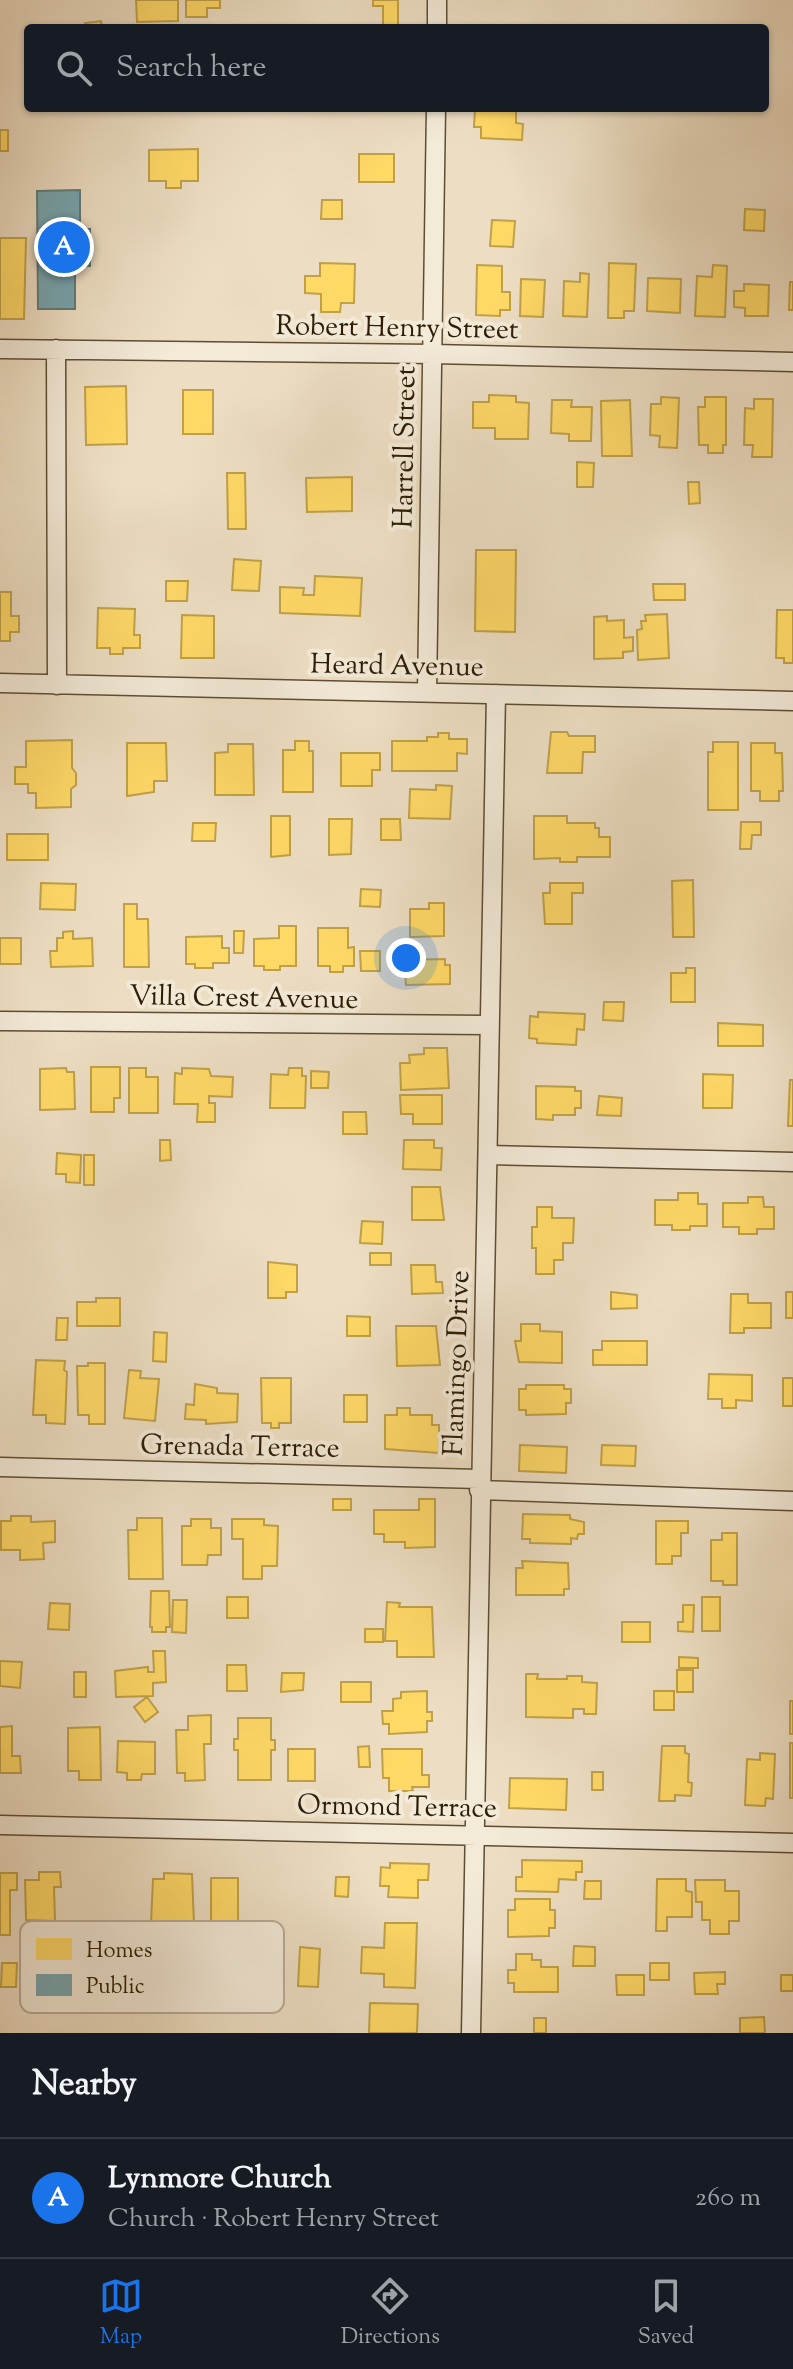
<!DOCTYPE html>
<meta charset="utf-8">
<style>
body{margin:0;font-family:"Sorts Mill Goudy",serif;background:#20242c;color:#f1f3f6}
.you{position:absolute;left:406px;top:958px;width:28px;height:28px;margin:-20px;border:6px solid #fff;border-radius:50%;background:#1a73e8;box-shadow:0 0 0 12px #1a73e833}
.badge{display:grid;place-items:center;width:52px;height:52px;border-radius:50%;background:#1a73e8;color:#fff;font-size:26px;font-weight:700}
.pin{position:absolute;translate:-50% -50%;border:4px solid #fff;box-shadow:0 2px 8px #0006}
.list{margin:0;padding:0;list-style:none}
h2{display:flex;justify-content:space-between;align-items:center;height:104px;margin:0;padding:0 32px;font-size:34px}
h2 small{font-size:26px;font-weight:400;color:#9ea1a6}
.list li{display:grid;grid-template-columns:52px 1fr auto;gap:24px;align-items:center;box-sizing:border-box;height:120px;padding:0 32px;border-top:2px solid #363941}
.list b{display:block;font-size:30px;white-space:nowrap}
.list p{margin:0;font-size:26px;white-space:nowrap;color:#9ea1a6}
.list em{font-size:26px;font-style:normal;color:#9ea1a6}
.icon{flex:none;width:44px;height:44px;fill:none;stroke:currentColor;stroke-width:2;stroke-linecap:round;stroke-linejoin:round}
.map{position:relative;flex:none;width:793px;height:2033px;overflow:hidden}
.search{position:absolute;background:#171b24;box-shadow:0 2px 6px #0004;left:24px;right:24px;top:24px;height:88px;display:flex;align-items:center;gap:20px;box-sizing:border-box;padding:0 28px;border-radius:8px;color:#9ea1a6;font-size:30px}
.sheet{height:224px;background:#171b24}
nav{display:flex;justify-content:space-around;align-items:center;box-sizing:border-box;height:112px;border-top:2px solid #363941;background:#171b24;font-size:22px;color:#9ea1a6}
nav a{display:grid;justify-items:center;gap:4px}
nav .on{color:#1a73e8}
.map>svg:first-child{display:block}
.homes{fill:#ffd966;stroke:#c0a149;stroke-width:2}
.public{fill:#76a5af;stroke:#607c7c;stroke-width:2}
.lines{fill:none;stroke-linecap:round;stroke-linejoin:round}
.minor-casing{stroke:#5d4d34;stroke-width:21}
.minor{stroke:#f3ead8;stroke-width:18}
.labels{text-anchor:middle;stroke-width:8;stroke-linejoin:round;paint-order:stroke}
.street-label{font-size:28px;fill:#2d1d04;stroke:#f3ead8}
.key{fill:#f3ead8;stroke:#b8ac98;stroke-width:2}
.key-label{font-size:22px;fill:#2d1d04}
</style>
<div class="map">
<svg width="793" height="2033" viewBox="0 0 793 2033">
<rect width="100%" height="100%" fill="#eddec3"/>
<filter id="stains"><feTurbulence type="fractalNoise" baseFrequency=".0025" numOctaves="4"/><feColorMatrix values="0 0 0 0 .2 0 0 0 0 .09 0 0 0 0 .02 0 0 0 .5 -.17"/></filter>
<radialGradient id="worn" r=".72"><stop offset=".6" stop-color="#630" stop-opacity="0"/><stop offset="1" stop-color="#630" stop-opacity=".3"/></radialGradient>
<!-- homes -->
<path class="homes" d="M136 0H178V21L137 22Z
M186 0H220V8H207V17H186Z
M373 0H398V26H383V6H373Z
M101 21 102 28H86L85 23Z
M475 108H516V123L523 124 522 140 481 138V127H474Z
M0 130H8V151H0Z
M198 149V181H181V188H166V181H149V150Z
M359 154H394V182H359Z
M322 200H342V219H321Z
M745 209 765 210 764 231 744 230Z
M492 220 515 221 513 247 490 246Z
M0 238H26L24 319H0Z
M320 263 355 264 354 303H341L340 312H321V294L305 293V276H320Z
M609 263 636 264 634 311H624V318H608Z
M477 265 502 266V292H510V310H500V316L476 315Z
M713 265 727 266 725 317 695 316 697 276 712 277Z
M580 273 589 274 587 317 563 316 564 281 580 282Z
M648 278 681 279 680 313 647 311Z
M521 279 545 280 543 317 520 316Z
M790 282H793V310H789Z
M744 284 769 285 768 316H745V308L734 307V291H744Z
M126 386 127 444 86 445 85 387Z
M183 390H213V434H183Z
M489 395 516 396V402L529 403 528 439H495V428H473V402H489Z
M661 397 679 398 677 448 659 447 660 436 650 435 651 404H661Z
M705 397H726V445H723V453H708V445H699L698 407H705Z
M754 399H773L772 457H752L753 445H744L745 408 754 409Z
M552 400H572L571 407H592L591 441H569V434L551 433Z
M630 400 632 456H602L601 401Z
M577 462 594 463 593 487H577Z
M227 473H245L246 529H228Z
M352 477V511L307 512 306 478Z
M688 482H699L700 503 689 504Z
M476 550H516L515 632 475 631Z
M234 559 261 561 259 591 232 590Z
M315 576 362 578 360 616 280 613V587L304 588 303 595H314Z
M166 581H188L187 601H166Z
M653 584H685V600H654Z
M0 592H11V616H19V632H10V641H0Z
M98 608 135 609 134 635H140V648H123V654H110V648H97Z
M777 610H793V663H784V658H776Z
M667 614 669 658 638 660 637 630 642 629 641 621H646L645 615Z
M182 615 214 616V658H181Z
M607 616V621L624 620V638L633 637V651L623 652V658L594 659V617Z
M551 732H567L569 736H595V752H583L582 773H547Z
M438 733H449V739H467V754L457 753V771H392V741H427V737H438Z
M72 740V768L76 773V785L71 789V807L36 808V793H28V784H15V767H26V741Z
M295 741H309V751H313V792H283V750H295Z
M713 742H738V810H708V752H713Z
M127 743H166L167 781H154V792L127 796Z
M751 743H775V753H782L783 791H779V801H760V791H751Z
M228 744H253L254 795H215V753L228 752Z
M341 753H380V770H372V786H341Z
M436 785 452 786 450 819 409 818 410 789 436 790Z
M271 816H290V855L271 857Z
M534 816H567V823H595V828H599V837H610V857H577V862H560V858L534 859Z
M329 819H352L351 854 329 855Z
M381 819H400L401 840H381Z
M741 822H761V835H752L751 849H740Z
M193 823H216L215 841H192Z
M7 834H48V860H7Z
M693 880 694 937H673L672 881Z
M41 883 76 884 75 910 40 909Z
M550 883H583V893H572V924H545L543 893H550Z
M361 889 381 890 380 907 360 906Z
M429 903H444V936L410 937V909H429Z
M124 904H137V919H148L149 967H124Z
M279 926H296V966H280V970H264V966H254V939L279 938Z
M318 928H348V948L354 947V966H343V972H330V966H318Z
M73 931V939L92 938 93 966 51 967 50 951H57V938H63V932Z
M234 931H244L243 953H234Z
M222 936V948H229V963H213V968H195V964H186V937Z
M0 938H21V964H0Z
M360 951H380V971H361Z
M445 959V965H450V984L406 985 405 972H400V960Z
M686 968H695V1002H671V973H686Z
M604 1002H624L623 1021 603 1020Z
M538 1012 585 1014 584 1030 577 1029 576 1045 537 1043V1039L529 1038 530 1016 538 1017Z
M718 1023 763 1025V1046H718Z
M424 1048H447L449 1088 401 1090 400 1063H410L409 1055 424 1054Z
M91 1067H120V1098H114V1112H91Z
M66 1068 67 1072H74L75 1109 40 1110V1069Z
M129 1068H146V1077H158V1113H129Z
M182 1068 209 1069 211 1076 233 1077 232 1097 209 1096V1103H215V1122H197L198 1104H174L175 1073 182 1074Z
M289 1068H302V1076H306L305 1108H270L271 1074 288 1075Z
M311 1071 329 1072 328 1088H311Z
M703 1074 733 1075 732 1108H703Z
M790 1080H793V1126H788Z
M536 1086 575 1087V1091H581V1108H575V1115H553V1120L536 1119Z
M400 1095H442V1124H413V1114H401Z
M599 1096 622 1098 621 1116 597 1115Z
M343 1112H366L367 1134H343Z
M160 1140H170L171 1160 160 1161Z
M404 1140H434V1148H442L441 1170 403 1169Z
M57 1153 81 1155 80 1183 66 1182V1174H56Z
M84 1155H94V1185H84Z
M412 1187H440L444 1220H412Z
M678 1193H698V1204H707V1226H690V1230H672V1225H655V1200H678Z
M748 1197H763L764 1207H774V1229H757V1234H739V1227H723V1203H748Z
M537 1207H552V1218H574L573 1243H563V1260H554V1274H536V1248H532V1227H537Z
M362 1221 383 1222 382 1244 360 1243Z
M370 1253H391V1265H370Z
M268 1262 297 1265V1292H286V1298H268Z
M411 1265H435L436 1282H442L443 1293 412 1294Z
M611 1292 637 1295V1308L611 1309Z
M786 1292H793V1318H786Z
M731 1294H748V1303H771V1328H744V1333H730Z
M96 1298H120V1326H77V1302H96Z
M347 1316 370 1317V1336H347Z
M57 1318H68L67 1340H56Z
M521 1324H540V1331L562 1332V1363L519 1362 515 1341H521Z
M396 1326H436L440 1365 397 1366Z
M154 1332 167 1333 166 1362 153 1361Z
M602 1341H647V1365H593V1350H602Z
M36 1360 65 1361 64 1370 67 1372 65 1424 46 1423V1415H33Z
M88 1363H105V1424H89V1415H78L77 1366H88Z
M129 1370 141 1371 140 1378 159 1379 155 1421 124 1418Z
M709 1374 752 1375V1401L736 1400V1408H722V1399H708Z
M261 1378H291V1423H279V1428H271V1423H262Z
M783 1378H793V1406H783Z
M195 1384 217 1388V1393L238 1394 237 1422 206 1424V1420L185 1419 186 1404 194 1405Z
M526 1385H564V1389H571V1403H566V1414L526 1415V1410H519V1389H526Z
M344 1395H367V1422H344Z
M397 1408H410V1415H432V1425H439V1453L385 1449V1415H397Z
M520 1445 567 1447 566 1473 519 1471Z
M602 1445 636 1446 635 1466 601 1465Z
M333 1499H351V1510H333Z
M419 1499H435V1547L405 1548V1542H384V1534H374V1510H419Z
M523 1514 570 1515V1519L584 1522V1534H578L577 1539 571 1538V1544L530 1543V1539H522Z
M11 1516H31V1522L55 1521V1542L43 1543 44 1559 20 1560V1550H1V1521H11Z
M137 1518H162L163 1579H129L128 1530H137Z
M191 1519H211V1528H221V1555H208L207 1565H182V1526H191Z
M232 1519H264V1525L278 1526 277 1566H262V1579H243V1539H232Z
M656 1521H688V1533H681V1556H672V1564H656Z
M722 1533H737V1585H723V1581H711V1540H722Z
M522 1561 568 1563 569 1589H564V1595H516V1568H523Z
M151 1591H169L170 1627H166V1632H152V1627H150Z
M227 1597H248V1618H227Z
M702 1597H720V1631H702Z
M173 1600H187L186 1633 172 1632Z
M387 1602 400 1603 399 1607H432L434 1657H397V1641H385Z
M50 1603 70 1604 69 1630 48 1629Z
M683 1605H694L693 1632 678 1631V1622H683Z
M622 1622H650V1642H622Z
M365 1629H383V1642H365Z
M153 1651H165L166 1682 153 1683V1696L116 1697 115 1671 148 1667V1672H154Z
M679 1657 698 1658V1668H679Z
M0 1661 22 1662 20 1688 0 1686Z
M227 1665H246L247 1691H227Z
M677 1670H693V1692H677Z
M74 1672H86V1697H74Z
M282 1673H304L303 1690 281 1692Z
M526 1674H538L537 1679H567V1676H582V1682L597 1683 596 1714H584V1709H573V1718L526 1717Z
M341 1682H371V1702H341Z
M427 1691V1712H432V1721H427V1732L389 1734V1724H383L382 1711H393V1699L401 1698V1692Z
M654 1691H674V1710H654Z
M147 1697 158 1712 145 1722 134 1707Z
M790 1701H793V1734H790Z
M211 1715V1744H204L205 1780 185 1781V1773H177L176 1730H188V1716Z
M238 1718H271V1740H275V1750H271V1780H238V1750H234V1739H238Z
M12 1726V1756H20L21 1773H0V1727Z
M100 1727 101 1780H79V1771H68V1728Z
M118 1741 155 1742V1774H142L141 1780H127V1773L117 1772Z
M790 1743H793V1798H790Z
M369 1746 370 1767H359L358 1747Z
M662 1746H685V1753L689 1754 688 1782 692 1783 691 1796 675 1795V1801H659Z
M288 1749H315V1781H288Z
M382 1749H422V1775H429V1787H412L413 1791H389V1778H383Z
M760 1753 775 1754 773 1799 766 1798 765 1806 745 1805 747 1759 760 1760Z
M592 1772H603V1790H592Z
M510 1778 567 1779 566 1810 509 1808Z
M522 1860 582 1861V1872H576V1880L559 1879 558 1892 516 1891V1877H522Z
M390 1863 429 1864 428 1880H418V1898L388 1897 389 1886H380L381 1867 390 1868Z
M39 1872H60L61 1887H54L55 1921 26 1920 25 1880H39Z
M0 1873H17V1890H10V1935H0Z
M164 1873 192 1874 194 1924 151 1923 153 1879H164Z
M336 1877H349L348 1897 335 1896Z
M211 1878H238V1924H228V1929H211Z
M657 1879H686V1891L692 1892V1917H667V1931H656Z
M695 1880H725V1891H739V1921H729V1934H710V1920H702V1902H696Z
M585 1881H601V1899H584Z
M515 1899H550V1910H555V1928H549V1936L508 1937V1910H515Z
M385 1923H417L415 1988 384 1987V1974L361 1973 362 1947 384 1948Z
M574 1946 595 1947V1966H573Z
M300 1947 320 1949 318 1987 298 1986Z
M516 1954H532V1960H541V1967H558V1992H514V1983H508V1970H516Z
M2 1963H17L16 1987H1Z
M650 1963H669V1980H650Z
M725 1972V1984H717L718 1994H695L694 1973Z
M616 1975H644V1995H617Z
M781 1975H793V1991H781Z
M370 2003 418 2004 417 2033H369Z
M764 2017 765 2033H740V2018Z
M534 2018H546V2033H534Z"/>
<!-- public -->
<path class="public" d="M80 190V229H90V266H75V309H38L37 191Z"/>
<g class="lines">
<defs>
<path id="minor" d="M437 28V0
M0 349 433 354 793 362
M56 349 57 685
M0 683 793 701
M427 692 436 108
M0 1021 487 1025
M488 1155 793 1162
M0 1467 479 1479
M479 1490 793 1501
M0 1825 793 1843
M471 2033C480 1587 484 1141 496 694"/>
</defs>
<!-- minor casing -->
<use href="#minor" class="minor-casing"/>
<!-- minor -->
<use href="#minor" class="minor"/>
</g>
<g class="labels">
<!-- street labels -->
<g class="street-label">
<text transform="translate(397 326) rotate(1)" y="10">Robert Henry Street</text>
<text transform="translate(403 447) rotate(-89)" y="10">Harrell Street</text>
<text transform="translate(397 664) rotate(1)" y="10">Heard Avenue</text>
<text transform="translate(244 996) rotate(1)" y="10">Villa Crest Avenue</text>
<text transform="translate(455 1363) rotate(-88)" y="10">Flamingo Drive</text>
<text transform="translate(240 1445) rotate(1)" y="10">Grenada Terrace</text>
<text transform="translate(397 1805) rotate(1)" y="10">Ormond Terrace</text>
</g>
</g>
<!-- legend -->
<rect x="20" y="1921" width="264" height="92" rx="12" class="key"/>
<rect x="36" y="1938" width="36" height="22" fill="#ffd966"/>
<rect x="36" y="1974" width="36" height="22" fill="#76a5af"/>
<g class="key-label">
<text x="86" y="1957">Homes</text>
<text x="86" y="1993">Public</text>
</g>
<rect width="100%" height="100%" filter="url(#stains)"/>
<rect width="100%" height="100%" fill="url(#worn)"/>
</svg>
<div class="you"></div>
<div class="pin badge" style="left:64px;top:247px">A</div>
<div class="search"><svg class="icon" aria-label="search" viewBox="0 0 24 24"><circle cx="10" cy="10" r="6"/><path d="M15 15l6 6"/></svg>Search here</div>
</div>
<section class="sheet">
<h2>Nearby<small></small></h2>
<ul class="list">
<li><span class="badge">A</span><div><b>Lynmore Church</b><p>Church · Robert Henry Street</p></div><em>260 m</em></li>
</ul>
</section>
<nav>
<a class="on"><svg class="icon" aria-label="map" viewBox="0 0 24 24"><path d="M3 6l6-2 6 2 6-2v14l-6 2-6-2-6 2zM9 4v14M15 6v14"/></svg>Map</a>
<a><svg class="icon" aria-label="directions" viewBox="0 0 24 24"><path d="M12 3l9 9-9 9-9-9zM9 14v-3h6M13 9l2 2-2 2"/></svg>Directions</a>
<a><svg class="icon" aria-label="saved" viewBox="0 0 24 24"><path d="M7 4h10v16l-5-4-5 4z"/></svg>Saved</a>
</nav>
